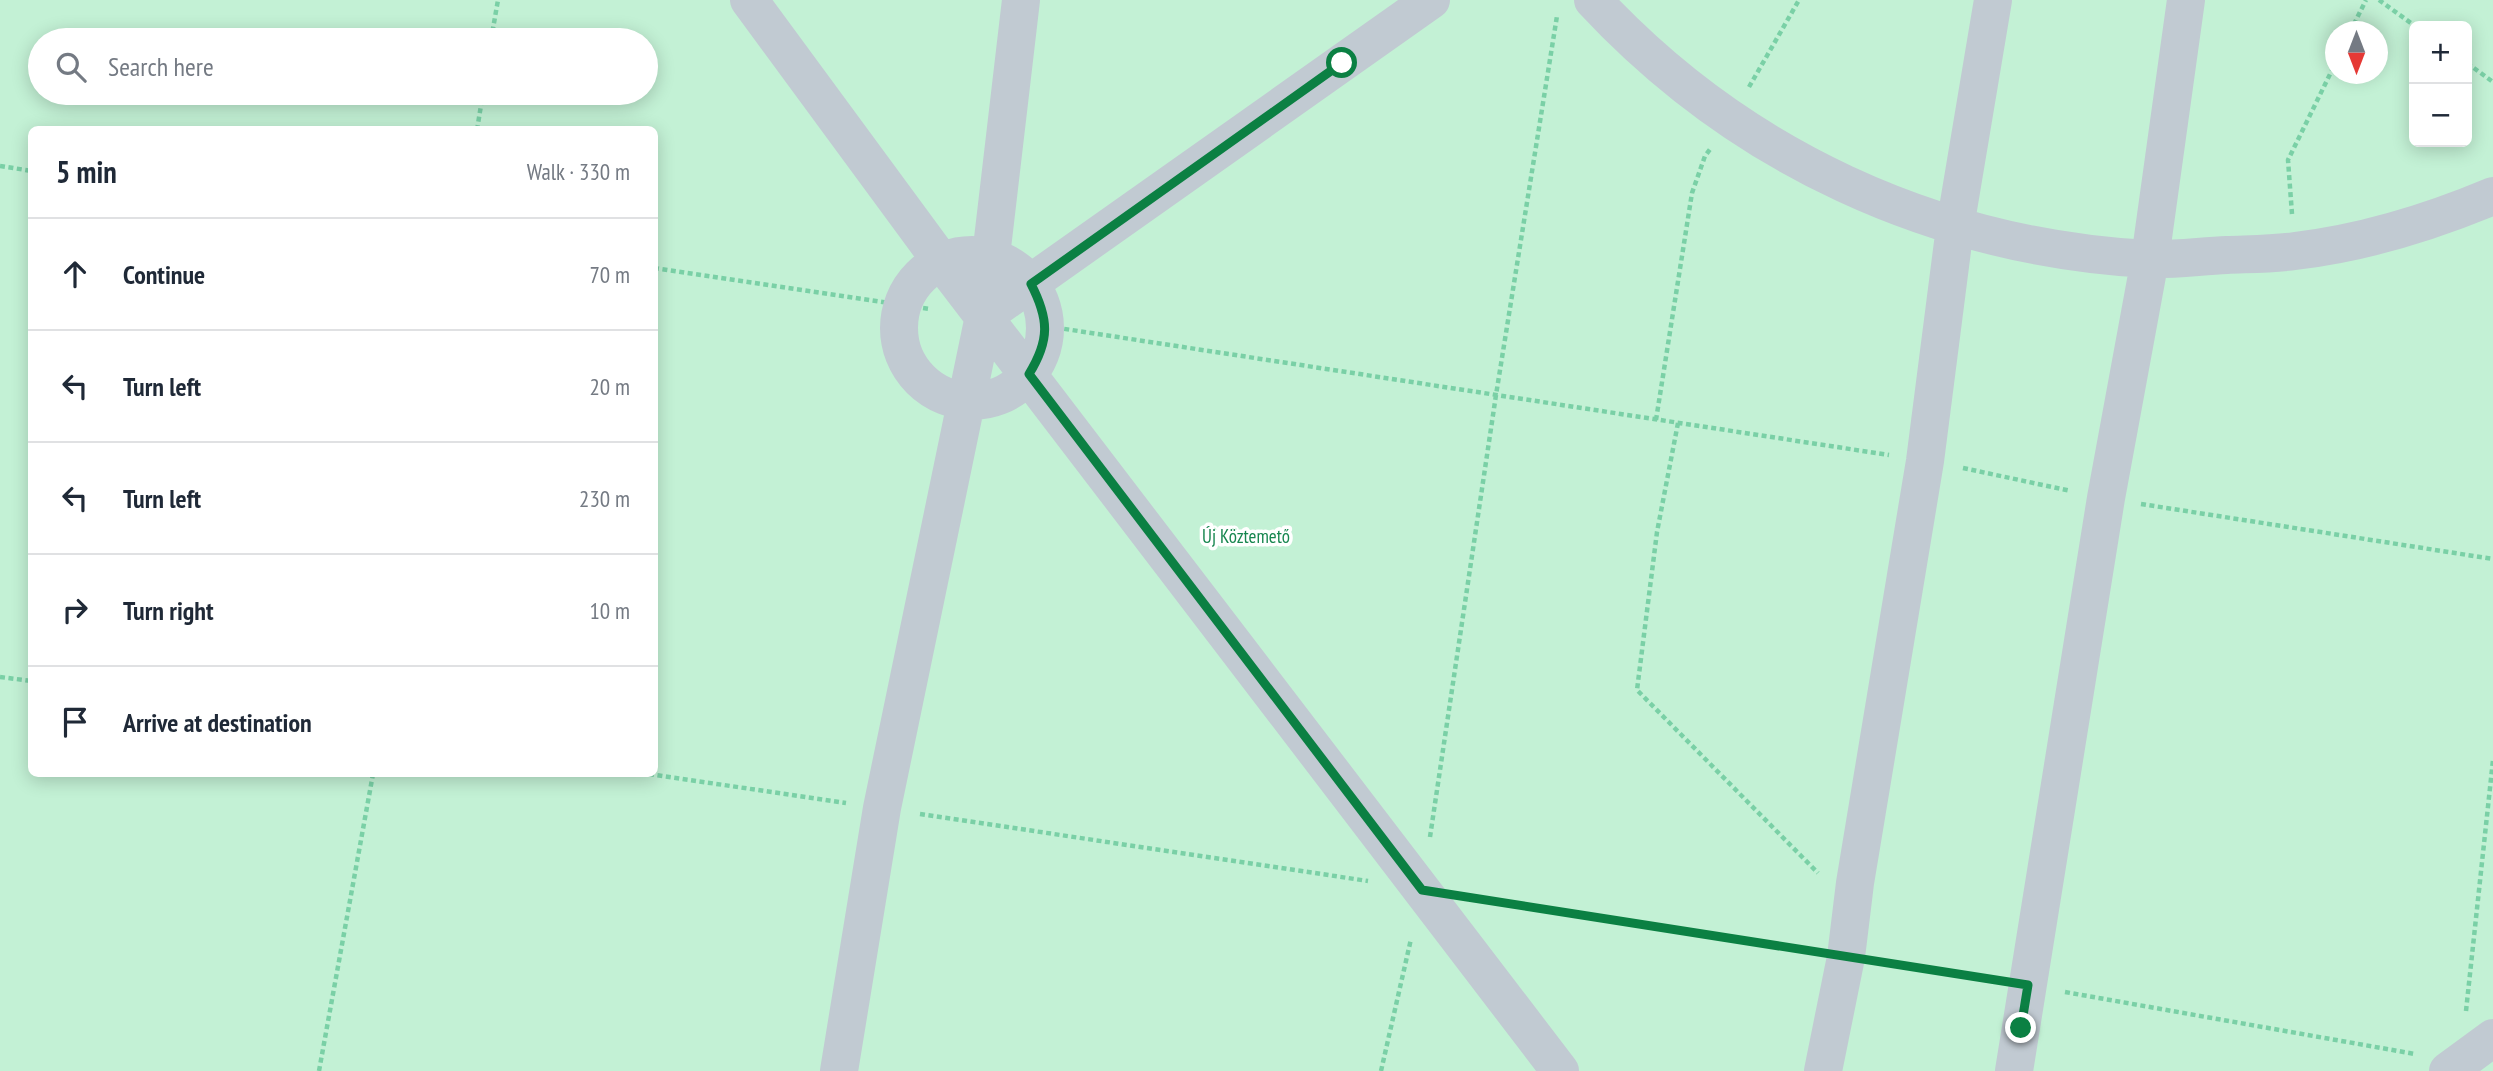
<!DOCTYPE html>
<meta charset="utf-8">
<style>
body{margin:0;font-family:"PT Sans Narrow",sans-serif;background:#f6f6f7;color:#1f2937}
.controls{position:absolute;right:21px;top:21px;display:grid;overflow:hidden;border-radius:10px;box-shadow:0 4px 18px #0003}
.controls button{width:63px;height:63px;display:grid;place-items:center;padding:0;border:0;border-bottom:2px solid #e0e1e3;background:#fff;color:#1f2937;font:35px sans-serif}
.compass{position:absolute;left:2325px;top:21px;width:63px;height:63px;border-radius:50%;background:#fff;box-shadow:0 4px 18px #0003;rotate:180deg}
.stop{position:absolute;width:21px;height:21px;margin:-16px;border:5px solid #0b8043;border-radius:50%;background:#fff}
.stop.end{background:#0b8043;border-color:#fff;box-shadow:0 2px 7px #0008}
.list{margin:0;padding:0;list-style:none}
h2{display:flex;justify-content:space-between;align-items:center;height:91px;margin:0;padding:0 28px;font-size:30px}
h2 small{font-size:23px;font-weight:400;color:#747a83}
.list li{display:grid;grid-template-columns:46px 1fr auto;gap:21px;align-items:center;box-sizing:border-box;height:112px;padding:0 28px;border-top:2px solid #e0e1e3}
.list b{display:block;font-size:26px;white-space:nowrap}
.list em{font-size:23px;font-style:normal;color:#747a83}
.icon{flex:none;width:38px;height:38px;fill:none;stroke:currentColor;stroke-width:2;stroke-linecap:round;stroke-linejoin:round}
.map{position:relative;flex:none;width:2493px;height:1071px;overflow:hidden}
.search{position:absolute;background:#fff;box-shadow:0 4px 18px #0003;left:28px;top:28px;width:630px;height:77px;display:flex;align-items:center;gap:18px;box-sizing:border-box;padding:0 24px;border-radius:38px;color:#747a83;font-size:26px}
.panel{position:absolute;background:#fff;box-shadow:0 4px 18px #0003;left:28px;top:126px;width:630px;height:651px;border-radius:10px}
.map>svg:first-child{display:block}
.green{fill:#c3f1d5;fill-rule:evenodd}
.lines{fill:none;stroke-linecap:round;stroke-linejoin:round}
.path{stroke:#7ad0a6;stroke-width:4.5;stroke-dasharray:5 3.5;stroke-linecap:butt}
.minor{stroke:#c1cad2;stroke-width:38}
.route{stroke:#0b8043;stroke-width:9}
.labels{text-anchor:middle;stroke-width:7;stroke-linejoin:round;paint-order:stroke}
.park-label{font-size:19px;fill:#17864f;stroke:#fff}
</style>
<div class="map">
<svg width="2493" height="1071" viewBox="0 0 2493 1071">
<rect width="100%" height="100%" fill="#f5f3f3"/>
<!-- green -->
<path class="green" d="M0 0H2493V1071H0ZM2414 26H2467V142H2414ZM2336 32H2378V74H2336ZM40 40H646V93H40ZM32 130H654V774H32Z"/>
<g class="lines">
<!-- path -->
<path class="path" d="M2379 0 2415 26
M2350 32 2366 0
M491 40 498 0
M2467 63 2493 82
M1749 87 1799 0
M477 130 483 93
M0 166 32 171
M2292 214 2288 160 2336 62
M654 268 930 309
M1039 325 1889 455
M1656 420 1692 193 1705 156 1711 148
M1678 423 1657 532 1637 690 1818 873
M1963 468 2071 491
M2141 504 2493 559
M0 677 32 681
M649 774 846 803
M920 814 1368 881
M1430 837 1496 395 1557 16
M1477 898 1811 951
M1882 962 1991 979
M2065 992 2415 1054
M2466 1011 2493 760
M319 1071 373 774
M1381 1071 1411 939"/>
<!-- minor -->
<path class="minor" d="M749 0 941 261 1560 1071
M1593 0C1739 157 1934 247 2148 259 2174 260 2201 256 2227 255 2250 254 2273 254 2295 251 2363 243 2431 222 2493 196
M899 328a73 73 0 1 1 146 0a73 73 0 1 1-146 0Z
M984 316 1431 0
M839 1071 882 808 984 316 1021 0
M1823 1071 1846 957 1855 883 1925 461 1955 227 1993 0
M2014 1071 2106 498 2150 259 2186 0
M2448 1071 2493 1038"/>
</g>
<g class="lines">
<!-- route -->
<path class="route" d="M1342 63 1031 284C1049 319 1050 340 1029 374L1422 890 2028 985 2021 1028"/>
</g>
<g class="labels">
<!-- park labels -->
<g class="park-label">
<text x="1246" y="543">Új Köztemető</text>
</g>
</g>
</svg>
<div class="controls">
<button>+</button>
<button>−</button>
</div>
<svg class="compass" viewBox="-18 -18 36 36"><path d="M0-13l5 13h-10z" fill="#e53935"/><path d="M0 13l5-13h-10z" fill="#747a83"/></svg>
<div class="stop" style="left:1342px;top:63px"></div>
<div class="stop end" style="left:2021px;top:1028px"></div>
<div class="search"><svg class="icon" aria-label="search" viewBox="0 0 24 24"><circle cx="10" cy="10" r="6"/><path d="M15 15l6 6"/></svg>Search here</div>
<section class="panel">
<h2>5 min<small>Walk · 330 m</small></h2>
<ul class="list">
<li><svg class="icon" aria-label="ahead" viewBox="0 0 24 24"><path d="M12 20V5M6 11l6-6 6 6"/></svg><div><b>Continue</b></div><em>70 m</em></li>
<li><svg class="icon" aria-label="left" viewBox="0 0 24 24"><path d="M17 20v-9H6M10 6l-5 5 5 5"/></svg><div><b>Turn left</b></div><em>20 m</em></li>
<li><svg class="icon" aria-label="left" viewBox="0 0 24 24"><path d="M17 20v-9H6M10 6l-5 5 5 5"/></svg><div><b>Turn left</b></div><em>230 m</em></li>
<li><svg class="icon" aria-label="right" viewBox="0 0 24 24"><path d="M7 20v-9h11M14 6l5 5-5 5"/></svg><div><b>Turn right</b></div><em>10 m</em></li>
<li><svg class="icon" aria-label="arrive" viewBox="0 0 24 24"><path d="M6 21V4h12l-3 4 3 4H6"/></svg><div><b>Arrive at destination</b></div></li>
</ul>
</section>
</div>
